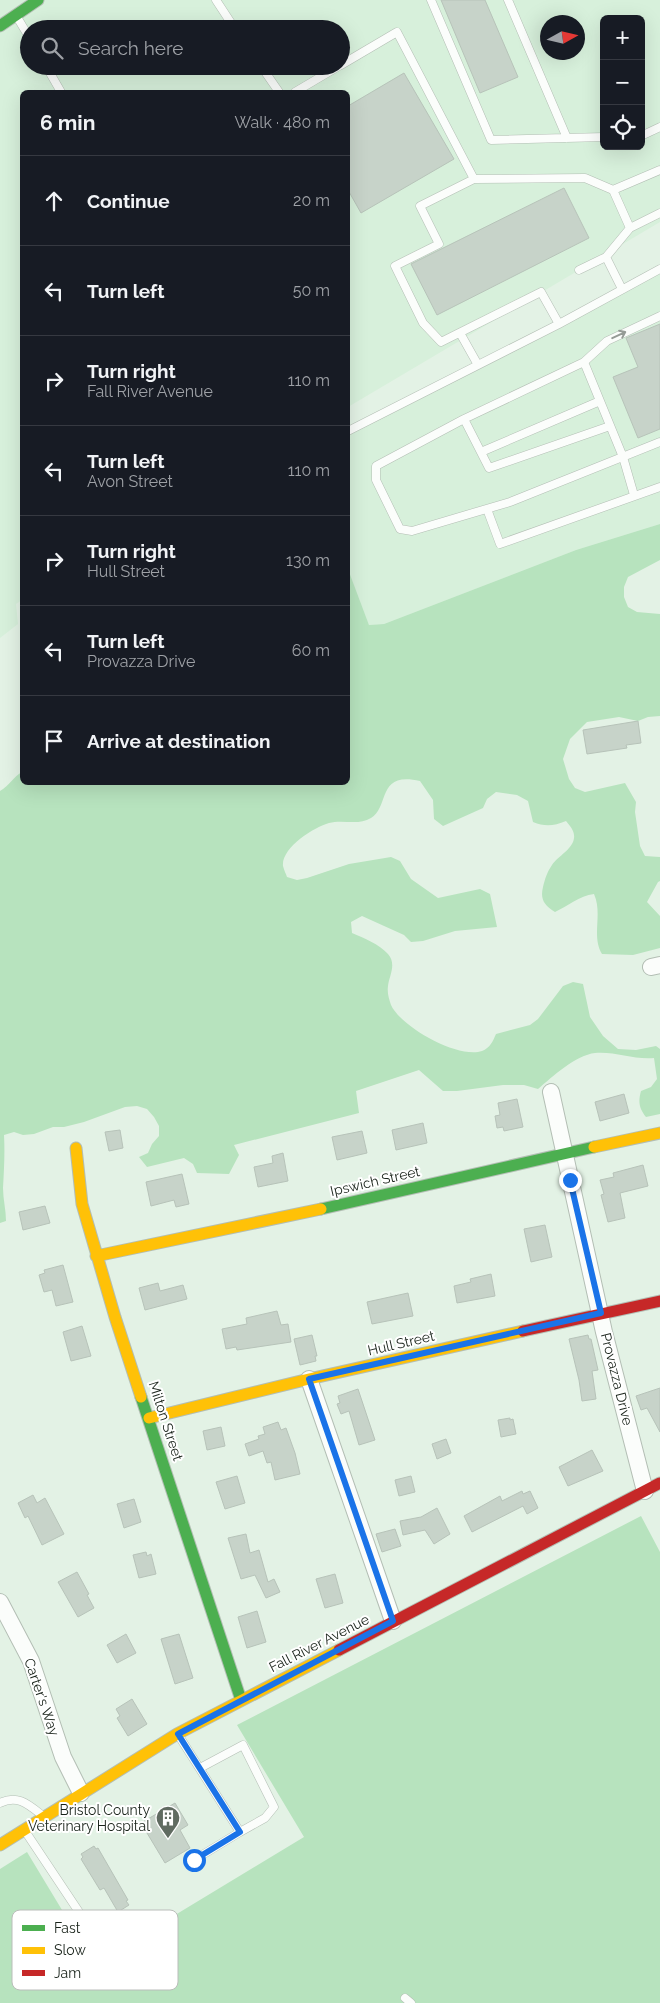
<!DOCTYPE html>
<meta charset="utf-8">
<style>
body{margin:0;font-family:Raleway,sans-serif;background:#20242c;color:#f1f3f6}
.controls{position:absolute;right:15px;top:15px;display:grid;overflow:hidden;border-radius:8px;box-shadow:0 5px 20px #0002}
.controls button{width:45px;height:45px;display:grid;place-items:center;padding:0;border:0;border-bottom:1px solid #363941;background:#171b24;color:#f1f3f6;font:25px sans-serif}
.compass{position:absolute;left:540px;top:15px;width:45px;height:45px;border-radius:50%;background:#171b24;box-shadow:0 5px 20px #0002;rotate:82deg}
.stop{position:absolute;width:15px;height:15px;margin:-11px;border:4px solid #1a73e8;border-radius:50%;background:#fff}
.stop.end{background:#1a73e8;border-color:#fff;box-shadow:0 1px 5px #0008}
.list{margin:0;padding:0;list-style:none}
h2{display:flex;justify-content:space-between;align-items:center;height:65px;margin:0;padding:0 20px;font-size:21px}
h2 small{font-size:16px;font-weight:400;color:#9ea1a6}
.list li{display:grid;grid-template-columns:32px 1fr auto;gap:15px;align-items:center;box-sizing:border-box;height:90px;padding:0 20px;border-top:1px solid #363941}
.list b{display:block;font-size:19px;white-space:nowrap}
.list p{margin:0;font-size:16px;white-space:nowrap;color:#9ea1a6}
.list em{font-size:16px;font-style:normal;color:#9ea1a6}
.icon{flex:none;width:28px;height:28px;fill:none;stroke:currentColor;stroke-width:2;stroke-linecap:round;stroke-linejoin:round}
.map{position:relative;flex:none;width:660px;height:2003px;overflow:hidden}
.search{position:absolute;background:#171b24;box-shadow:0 5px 20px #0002;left:20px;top:20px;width:330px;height:55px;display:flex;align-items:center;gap:12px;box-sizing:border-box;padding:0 18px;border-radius:28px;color:#9ea1a6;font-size:19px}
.panel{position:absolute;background:#171b24;box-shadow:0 5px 20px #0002;left:20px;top:90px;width:330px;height:695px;border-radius:8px}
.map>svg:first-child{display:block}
.built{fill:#d7f0db;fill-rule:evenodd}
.green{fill:#b7e3be}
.building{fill:#c7d3c9;stroke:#b7c3b9}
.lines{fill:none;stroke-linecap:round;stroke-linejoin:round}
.lane-casing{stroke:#b3beb4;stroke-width:9}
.street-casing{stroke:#b3beb4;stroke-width:18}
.fast-casing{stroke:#b3beb4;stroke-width:13}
.slow-casing{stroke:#b3beb4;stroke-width:13}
.jam-casing{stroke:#b3beb4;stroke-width:13}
.lane{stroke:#fbfdfb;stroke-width:8}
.street{stroke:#fbfdfb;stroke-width:16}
.fast{stroke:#4caf50;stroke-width:11}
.slow{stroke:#ffc107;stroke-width:11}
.jam{stroke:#c62828;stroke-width:11}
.oneway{stroke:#959b96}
.route{stroke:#1a73e8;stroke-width:6}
.labels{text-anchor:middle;stroke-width:4;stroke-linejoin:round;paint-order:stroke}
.street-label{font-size:14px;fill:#19231a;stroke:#fff}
.poi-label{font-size:14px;fill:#19231a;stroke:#fff;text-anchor:end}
.key{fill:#fff;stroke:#babdba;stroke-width:1}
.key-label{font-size:14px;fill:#19231a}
</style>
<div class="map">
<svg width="660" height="2003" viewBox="0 0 660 2003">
<rect width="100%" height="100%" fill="#e3f2e5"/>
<!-- built -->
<path class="built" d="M0 0H660V222L348 407V92H22V600L16 604 18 624 0 638ZM604 19H641V146H604ZM548 22H578V52H548ZM29 29H341V66H29Z
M660 270V524L576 550 384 624 369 625 348 569V435Z"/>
<!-- green -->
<path class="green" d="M660 524V560L628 577 624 587V597L628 607 637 612 660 614V716L648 717 638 721 619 717 587 722 570 739 563 759 569 779 575 788 585 792 625 783 636 802 635 812 640 846 645 856 660 857V881L658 882 647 902 660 916V948L633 955 602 954C591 936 603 914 594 894 579 896 568 906 555 912 544 905 540 899 543 887 545 879 547 872 552 865 558 856 573 849 574 838 575 831 570 826 566 821 554 826 545 827 533 822L528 801 517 795 496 792 487 799 483 808 443 826 434 819 433 800 420 781C376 771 390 807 371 818 358 826 343 819 329 823 314 827 281 848 283 866 284 870 286 874 287 877L297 880 307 878 349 864 391 857 400 861 411 879 438 898 480 889 490 894 497 927 455 931 423 941 411 942 404 935 362 916 351 922 352 933C364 938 379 944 388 954 397 964 389 976 388 986 387 993 389 999 391 1005 401 1027 458 1059 482 1051 490 1048 493 1041 496 1034L530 1025 538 1019 563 986 573 982 583 984 590 1017 603 1036 618 1049 636 1050 656 1046 660 1049V1114L646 1117C639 1108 638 1102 641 1091L651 1087 657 1079 654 1058C634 1060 614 1051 595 1053 576 1055 552 1077 538 1089L524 1085H503L457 1091H443L419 1070 356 1091 359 1113 234 1145 239 1155 229 1174 197 1173 193 1164 184 1158 147 1167 139 1157 148 1153 152 1144 159 1136V1126L154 1117 147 1109 137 1106 125 1107 84 1122 64 1127H53L34 1134 23 1135 14 1132 4 1135C5 1153 4 1170 3 1188 3 1199 6 1210 6 1221L0 1223V791C10 785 13 777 22 772V782H348V569L369 625 384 624 576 550Z
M641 1516 660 1552V2003H0V1869L27 1852 91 1958 149 1925 152 1929 304 1837 237 1725Z"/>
<!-- building -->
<path class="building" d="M441 0H485L518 77 480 93Z
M404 73 454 159 361 213 348 190V106Z
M564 188 589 238 437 315 411 264Z
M660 324V429L638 438 613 377 638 367 626 338Z
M638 721 641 743 626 745 627 748 587 754 583 730Z
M624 1094 629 1113 600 1121 595 1102Z
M517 1099 523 1127 504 1131 503 1127 497 1128 495 1116 500 1115 498 1103Z
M423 1123 427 1143 396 1150 392 1130Z
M120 1130 123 1148 109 1151 105 1132Z
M362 1131 367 1153 337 1160 332 1137Z
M283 1153 288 1181 258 1187 254 1167 273 1163 272 1156Z
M643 1165 648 1186 620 1193 625 1218 608 1222 601 1195 604 1194 600 1180 614 1177 613 1173Z
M182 1174 189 1204 176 1207 174 1200 151 1206 146 1182Z
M45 1206 50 1223 23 1230 19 1212Z
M545 1225 552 1257 531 1262 524 1229Z
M63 1265 73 1302 56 1306 52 1290 44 1292 39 1275 45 1273 44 1270Z
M491 1274 495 1296 457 1303 454 1286 471 1282 470 1279Z
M158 1283 160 1291 183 1285 187 1299 145 1310 139 1288Z
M408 1293 413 1316 372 1324 367 1302Z
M277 1311 281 1325 288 1324 291 1342 237 1350 236 1347 226 1349 222 1329 247 1324 246 1318Z
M82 1326 91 1356 71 1361 63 1332Z
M312 1335 317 1356H315L316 1361 300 1365 294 1339Z
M588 1335 589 1339H591L598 1370 592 1371 596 1399 582 1401 579 1380 569 1339Z
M660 1388V1432L647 1408 641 1410 636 1396Z
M358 1389 375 1440 359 1445 349 1411 341 1414 337 1404 340 1403 338 1396Z
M510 1418V1420L513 1419 516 1434 501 1437 498 1420Z
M278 1422 281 1430 286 1428 295 1453 300 1474 275 1480 271 1462 267 1463 263 1451 249 1456 245 1444 259 1439 258 1436 265 1434 263 1427Z
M221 1427 225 1446 207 1450 203 1431Z
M446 1439 451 1453 437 1459 432 1444Z
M592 1450 603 1471 568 1486 559 1467Z
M237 1476 245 1503 225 1509 216 1482Z
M411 1476 415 1492 399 1496 395 1480Z
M522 1491 523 1494 530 1491 538 1508 527 1514 523 1506 472 1532 464 1516 500 1496 502 1501Z
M33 1495 37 1503 45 1498 64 1534 42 1545 28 1516 25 1518 18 1503Z
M134 1499 141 1522 124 1528 117 1504Z
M437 1508 450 1534 434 1544 425 1530 403 1535 400 1521 421 1517Z
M395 1529 401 1546 382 1552 376 1534Z
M246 1534 250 1553 259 1550 268 1582 274 1579 280 1592 266 1598 255 1575 241 1579 228 1538Z
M146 1552 147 1556 151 1554 156 1574 139 1578 133 1555Z
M77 1572 89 1594 87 1595 94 1608 78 1617 58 1582Z
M335 1574 343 1603 325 1608 316 1579Z
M257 1611 266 1642 247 1648 238 1617Z
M126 1634 136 1653 117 1663 107 1645Z
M179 1634 193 1678 175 1684 161 1639Z
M132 1699 147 1724 128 1736 117 1718 120 1716 116 1709Z
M175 1803 188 1825 180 1830 190 1848 165 1863 141 1823Z
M94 1846 96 1849 98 1848 128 1900 126 1901 129 1905 118 1912 104 1888 100 1890 81 1859 83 1857 81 1854Z"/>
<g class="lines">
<defs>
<path id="lane" d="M216 0 235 29
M431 0 491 140 604 137
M508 0 567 138
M17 17 29 37
M341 65 397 32 474 179 585 178 613 190 660 170
M46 66 61 92
M261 66 279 92
M295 92 339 66
M641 136 660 127
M474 179 420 206 439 244 395 266 423 323 441 342 541 292 559 324
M613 190 630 228
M606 257 622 289
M579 270 606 257 630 228 660 213
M660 316 607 341 584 362 464 419 376 466V480L400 529 412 531 510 502 660 442
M460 333 478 365
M584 362 623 457 634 495
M464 419 489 468 610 426
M348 431 559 324 660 269
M481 452 600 401
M487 509 500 544 660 487
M179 1736 240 1832 194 1860
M200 1768 243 1745 274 1807 265 1818 240 1832
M0 1803C18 1794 29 1805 43 1816
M25 1831 85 1921
M405 1998 411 2003"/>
<path id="street" d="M651 967 660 965
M551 1092 604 1332 645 1491
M309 1379 393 1621
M0 1602 31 1661 63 1757 81 1793"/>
<path id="fast" d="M0 26 38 0
M321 1209 594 1147
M141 1397 241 1700"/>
<path id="slow" d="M594 1147 660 1133
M76 1148 82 1204 115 1317 141 1397
M96 1256 321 1209
M149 1418 309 1379 523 1331
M0 1845 177 1734 339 1650"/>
<path id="jam" d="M523 1331 660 1301
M339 1650 660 1483"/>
</defs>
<!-- lane casing -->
<use href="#lane" class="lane-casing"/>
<!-- street casing -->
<use href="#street" class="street-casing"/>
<!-- fast casing -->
<use href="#fast" class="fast-casing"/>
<!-- slow casing -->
<use href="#slow" class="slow-casing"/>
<!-- jam casing -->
<use href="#jam" class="jam-casing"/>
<!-- lane -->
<use href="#lane" class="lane"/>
<!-- street -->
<use href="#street" class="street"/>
<!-- fast -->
<use href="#fast" class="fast"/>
<!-- slow -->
<use href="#slow" class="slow"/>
<!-- jam -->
<use href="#jam" class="jam"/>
</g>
<!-- one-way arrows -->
<defs><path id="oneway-shaft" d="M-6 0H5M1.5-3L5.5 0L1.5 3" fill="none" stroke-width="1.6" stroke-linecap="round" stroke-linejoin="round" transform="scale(1.25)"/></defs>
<use class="oneway" href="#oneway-shaft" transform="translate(619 335) rotate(-25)"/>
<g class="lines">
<!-- route -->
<path class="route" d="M194 1860 240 1832 178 1734 393 1621 309 1379 601 1313 570 1180"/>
</g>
<!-- icons -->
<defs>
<symbol id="building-pin" viewBox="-11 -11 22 30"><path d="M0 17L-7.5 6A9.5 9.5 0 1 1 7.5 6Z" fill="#606b61" stroke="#fff"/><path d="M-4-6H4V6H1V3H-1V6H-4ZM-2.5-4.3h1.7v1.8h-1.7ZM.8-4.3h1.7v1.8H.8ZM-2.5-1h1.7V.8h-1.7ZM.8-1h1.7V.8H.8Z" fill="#fff"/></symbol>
</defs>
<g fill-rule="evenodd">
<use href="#building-pin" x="154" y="1804" width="28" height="38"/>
</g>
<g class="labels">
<!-- street labels -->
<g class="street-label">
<text transform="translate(375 1181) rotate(-13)" y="5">Ipswich Street</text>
<text transform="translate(401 1343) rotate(-13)" y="5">Hull Street</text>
<text transform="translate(617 1379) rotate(76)" y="5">Provazza Drive</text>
<text transform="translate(166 1421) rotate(72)" y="5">Milton Street</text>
<text transform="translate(319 1643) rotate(-27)" y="5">Fall River Avenue</text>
<text transform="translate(42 1697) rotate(71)" y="5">Carter's Way</text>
</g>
<!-- poi labels -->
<g class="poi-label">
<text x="150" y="1815">Bristol County<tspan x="150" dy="16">Veterinary Hospital</tspan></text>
</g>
</g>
<!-- legend -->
<rect x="12" y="1910" width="166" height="80" rx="8" class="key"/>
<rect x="22" y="1925" width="23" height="6" fill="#4caf50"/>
<rect x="22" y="1947" width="23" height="7" fill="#ffc107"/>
<rect x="22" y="1970" width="23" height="6" fill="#c62828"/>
<g class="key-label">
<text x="54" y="1933">Fast</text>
<text x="54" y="1955">Slow</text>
<text x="54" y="1978">Jam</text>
</g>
</svg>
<div class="controls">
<button>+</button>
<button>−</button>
<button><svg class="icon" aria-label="locate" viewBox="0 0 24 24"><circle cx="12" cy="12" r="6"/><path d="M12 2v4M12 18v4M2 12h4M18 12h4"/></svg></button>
</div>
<svg class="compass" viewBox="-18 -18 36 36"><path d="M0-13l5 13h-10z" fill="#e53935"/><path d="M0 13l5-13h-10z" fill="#9ea1a6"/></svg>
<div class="stop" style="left:194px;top:1860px"></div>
<div class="stop end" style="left:570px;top:1180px"></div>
<div class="search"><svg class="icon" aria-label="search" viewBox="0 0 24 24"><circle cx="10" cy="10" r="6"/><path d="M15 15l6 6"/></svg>Search here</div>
<section class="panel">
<h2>6 min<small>Walk · 480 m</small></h2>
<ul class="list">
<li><svg class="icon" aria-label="ahead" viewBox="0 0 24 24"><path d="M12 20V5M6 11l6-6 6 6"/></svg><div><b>Continue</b></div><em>20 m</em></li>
<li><svg class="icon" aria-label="left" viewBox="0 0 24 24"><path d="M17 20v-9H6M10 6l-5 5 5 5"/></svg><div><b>Turn left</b></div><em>50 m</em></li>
<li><svg class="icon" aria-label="right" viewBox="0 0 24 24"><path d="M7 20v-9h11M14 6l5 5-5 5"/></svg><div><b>Turn right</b><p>Fall River Avenue</p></div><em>110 m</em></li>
<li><svg class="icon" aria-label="left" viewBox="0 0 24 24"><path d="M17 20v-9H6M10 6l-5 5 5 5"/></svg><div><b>Turn left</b><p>Avon Street</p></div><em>110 m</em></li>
<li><svg class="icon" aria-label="right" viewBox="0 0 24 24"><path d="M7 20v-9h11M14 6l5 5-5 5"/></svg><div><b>Turn right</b><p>Hull Street</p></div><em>130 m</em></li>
<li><svg class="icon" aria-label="left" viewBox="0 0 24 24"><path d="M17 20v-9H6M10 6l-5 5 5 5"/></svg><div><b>Turn left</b><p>Provazza Drive</p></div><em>60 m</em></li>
<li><svg class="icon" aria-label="arrive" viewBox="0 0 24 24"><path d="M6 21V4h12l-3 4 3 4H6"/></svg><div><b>Arrive at destination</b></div></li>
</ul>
</section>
</div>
